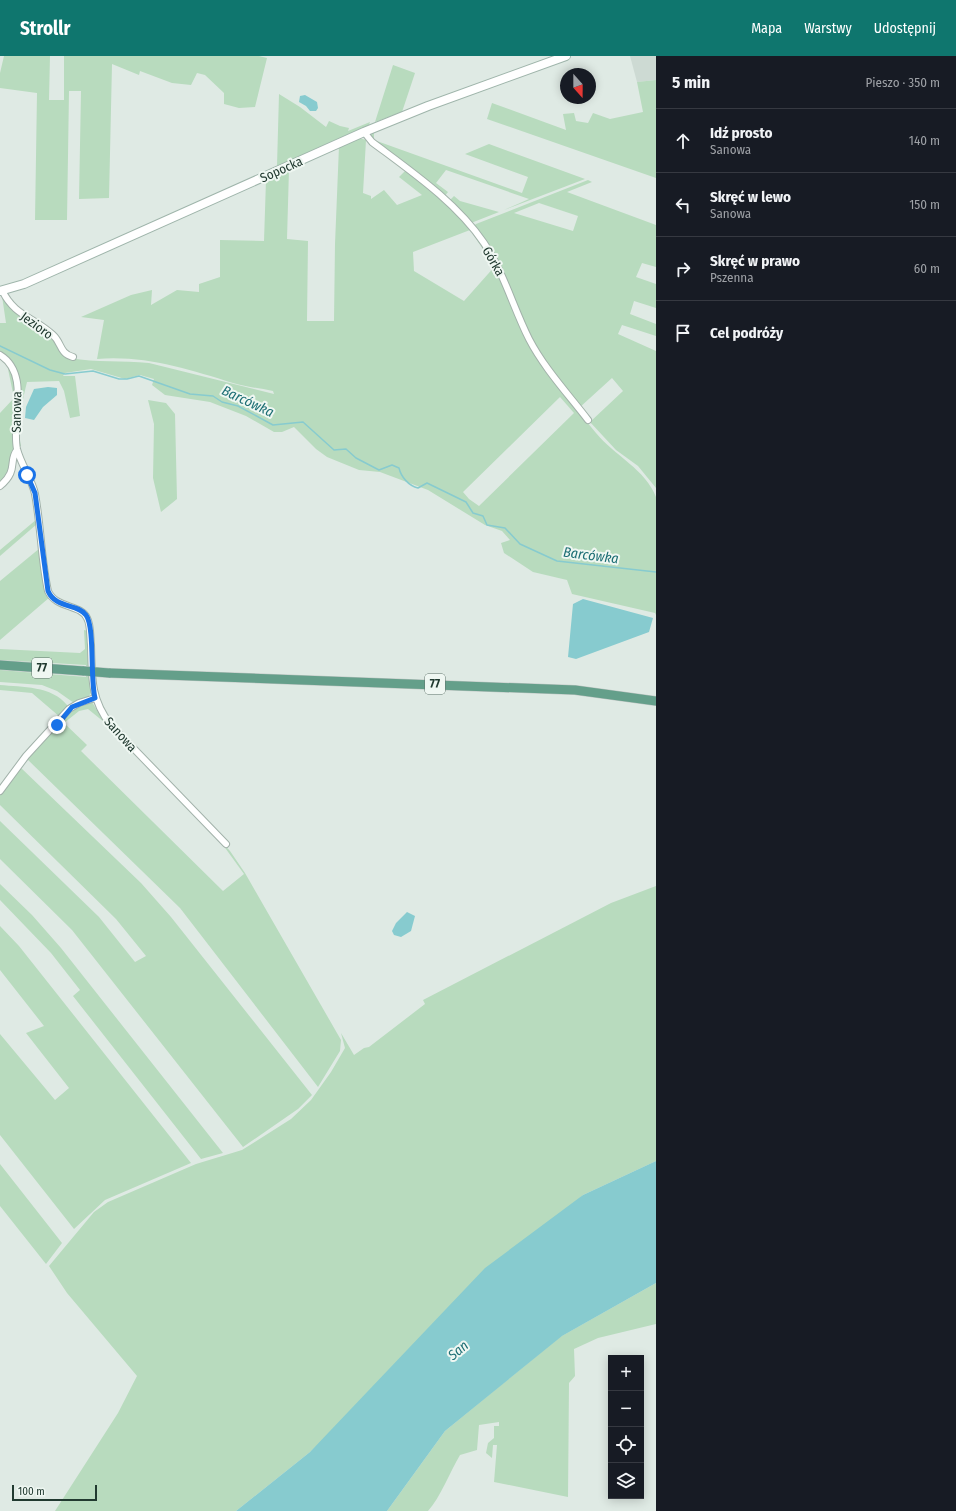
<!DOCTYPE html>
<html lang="pl">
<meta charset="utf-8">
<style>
body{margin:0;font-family:"Fira Sans Condensed",sans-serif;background:#242831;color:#f1f3f6}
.controls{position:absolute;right:12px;bottom:12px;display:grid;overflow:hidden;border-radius:0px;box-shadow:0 2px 10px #0003}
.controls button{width:36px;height:36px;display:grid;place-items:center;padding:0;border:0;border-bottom:1px solid #363941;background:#171b24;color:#f1f3f6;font:20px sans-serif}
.compass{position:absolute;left:560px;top:12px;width:36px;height:36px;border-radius:50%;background:#171b24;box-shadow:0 2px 10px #0003;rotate:159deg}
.scale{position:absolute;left:12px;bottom:10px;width:85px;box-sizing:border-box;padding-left:4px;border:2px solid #213a30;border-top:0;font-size:11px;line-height:14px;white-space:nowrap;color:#213a30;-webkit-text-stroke:3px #eff7f2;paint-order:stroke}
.stop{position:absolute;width:12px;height:12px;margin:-9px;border:3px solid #1a73e8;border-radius:50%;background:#fff}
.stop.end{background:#1a73e8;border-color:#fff;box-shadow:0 1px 4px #0008}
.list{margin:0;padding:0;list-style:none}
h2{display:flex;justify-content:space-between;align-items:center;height:52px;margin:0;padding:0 16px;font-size:17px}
h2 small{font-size:13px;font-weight:400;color:#9ea1a6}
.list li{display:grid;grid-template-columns:26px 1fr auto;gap:12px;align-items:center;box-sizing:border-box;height:64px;padding:0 16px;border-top:1px solid #363941}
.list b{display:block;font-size:15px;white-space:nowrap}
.list p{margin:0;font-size:13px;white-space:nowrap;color:#9ea1a6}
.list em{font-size:13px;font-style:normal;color:#9ea1a6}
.icon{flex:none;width:22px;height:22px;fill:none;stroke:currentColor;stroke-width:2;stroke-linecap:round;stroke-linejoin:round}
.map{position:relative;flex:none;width:656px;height:1455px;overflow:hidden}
header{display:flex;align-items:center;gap:24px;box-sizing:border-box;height:56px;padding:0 20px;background:#0f766e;color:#fff}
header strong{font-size:19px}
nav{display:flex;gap:22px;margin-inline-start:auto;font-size:14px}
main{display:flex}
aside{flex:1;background:#171b24}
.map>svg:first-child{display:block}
.built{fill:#cddad3}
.green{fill:#b8dbbe;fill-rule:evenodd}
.water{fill:#87cbcf}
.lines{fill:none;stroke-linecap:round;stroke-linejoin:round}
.stream{stroke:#87cbcf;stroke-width:1.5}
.street-casing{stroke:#a2b2aa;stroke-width:8}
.secondary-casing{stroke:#9fb5ab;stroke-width:10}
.primary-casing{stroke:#bcc4c1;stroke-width:10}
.street{stroke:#fff;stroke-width:6}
.secondary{stroke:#fff;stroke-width:8}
.primary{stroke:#649f8a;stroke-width:9}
.primary-bridge-casing{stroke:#bcc4c1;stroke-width:10;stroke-linecap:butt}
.primary-bridge{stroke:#649f8a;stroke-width:9}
.route{stroke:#1a73e8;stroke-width:5}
.labels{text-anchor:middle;stroke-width:4;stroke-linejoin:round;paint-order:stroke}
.shield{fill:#eff7f2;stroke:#5f736a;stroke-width:1}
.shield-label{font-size:12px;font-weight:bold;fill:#213a30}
.street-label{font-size:13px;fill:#213a30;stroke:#eff7f2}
.water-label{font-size:14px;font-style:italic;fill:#1c6e74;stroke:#eff7f2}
</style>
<header>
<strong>Strollr</strong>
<nav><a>Mapa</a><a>Warstwy</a><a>Udostępnij</a></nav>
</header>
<main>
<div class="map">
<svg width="656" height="1455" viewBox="0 0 656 1455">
<rect width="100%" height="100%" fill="#dfeae4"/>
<!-- built -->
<path class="built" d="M630 0H656V24L637 26Z"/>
<!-- green -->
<path class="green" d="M4 0H50L49 44H64V0H259L267 2 255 51 239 52 224 48V37L205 19 197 17 191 29 172 27 140 15 139 19 112 8 109 142 79 143 81 35H69L67 164H35L37 37 0 32V17Z
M393 9 415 17 402 56 418 50 375 66Z
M656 24V122L487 63 492 47 566 74 563 58 574 57 576 65 588 67 593 57 610 63 643 56 637 26Z
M279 38 300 51 326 71 329 65 340 70 349 72 348 75 370 66 369 69 277 110Z
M374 75V84L522 137 528 121 465 98 489 88 585 123 504 154 529 143 446 114 436 127 448 136 444 141 373 85 370 80Z
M359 82 366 84 363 137 371 140V143L384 134 397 149 422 139 399 121 406 114 450 149 493 203 491 205 470 174 413 196 414 215 464 245 496 209 500 210 473 171 476 168 588 124 592 126 567 136 656 169V211L642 207 636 221 656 228V252L634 245 630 258 656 268V280L622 269 618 278 656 295V432L638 410 616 394 590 366 623 335 612 322 579 352 554 318 518 263C543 302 566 342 596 377 614 399 646 414 656 441V559L655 557 572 538 567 524 533 516 504 497 501 487 510 484 502 475 485 469 428 434 380 416 359 414 327 401 316 393 294 371 282 376H274L246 360 210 346 165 339 152 329 154 323 140 319 125 323 91 313 65 317 63 320H75L80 360 70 362 64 335 59 325 27 326C22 347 16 369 21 390H18L17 322 0 297V267H6L2 240H0V237L51 278 70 302C97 307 122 304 149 307L274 338 273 335C259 332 246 331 233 327 188 313 144 299 97 303L104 264 81 261 131 239 152 234 151 249 177 234 199 236V228L220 221V184L264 185 266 124 289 113 287 183 308 185 307 265H334L335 188 339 90ZM539 147 578 160 573 175 514 157ZM560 341 574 357 479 450 469 443 463 436Z
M454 140 460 145 499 156 471 167 449 145Z
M10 312 17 335 14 392 10 416 0 428V357L14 342 8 313Z
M148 344 166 347 175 358 177 443 161 456 153 422 154 368Z
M37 463V468L0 500V494Z
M40 492 43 530H45L50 541 0 584V525Z
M84 574 88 575 91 637 88 641 74 647 57 635 42 629 0 626V614L86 621V609L0 604V593L80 597 85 593Z
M0 629C22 631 52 630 67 649V652L61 661 15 711 34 686 60 661 32 637 0 634Z
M92 646 104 666 88 653 79 655 64 667 87 689 81 695 223 835 244 818 218 782 230 795 245 817 341 984 340 995 318 1031 180 852 26 702C45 682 65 653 92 646Z
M19 710 141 827 171 861 312 1039 298 1053 243 1091 72 874 0 803V765L99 861 135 906 146 900 116 863 0 749V737Z
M0 828 32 859 61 892 223 1097 201 1103 73 940 80 934 51 897 0 844Z
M656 830V1105L583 1139 310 1396 236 1455H55L118 1357 137 1320 67 1237 49 1210 94 1156 108 1146 196 1108 242 1094 291 1063 311 1044 331 1016 345 992 341 977 354 999 364 992 369 991 425 948 423 944 611 847Z
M0 870 19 890 191 1107 105 1144 74 1173 0 1079V978L55 1044 69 1032 26 977 44 970 0 914Z
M0 1108 62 1187 46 1208 0 1150Z
M656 1227V1268L598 1282 574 1293 575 1320 569 1327 568 1441 494 1426 497 1389H493L492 1402 486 1397 488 1387 494 1382V1370H499V1366L479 1369 477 1394 460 1399C450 1416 440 1442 428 1455H387L445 1375 560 1281Z"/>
<!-- water -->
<path class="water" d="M305 39 317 46 318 52 316 55H310L306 50 299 46 300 40Z
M48 331 57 332V339L43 351 34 364 25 362 26 351 34 333Z
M583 543 653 562 649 576 576 603 568 601 573 548Z
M407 856 415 860 411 875 401 881 394 879 392 875 396 867Z
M656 1105V1227L562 1280 445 1375 387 1455H236L310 1396 485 1212 583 1139Z"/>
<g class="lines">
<!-- stream -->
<path class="stream" d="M0 290 50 314 65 318 93 315 119 323H127L139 320 190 338 213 340 222 346 238 350 273 369 303 366 334 394 346 393 356 402 379 414 392 409 399 412C401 421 409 430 418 432L427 427 466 446 473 457 483 460 487 469 505 472 520 488 557 505 656 516"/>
<defs>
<path id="street" d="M364 76 372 86C412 116 456 146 484 187 504 217 513 251 529 283 544 312 568 338 588 364
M2 234C14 260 34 261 53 279 62 287 59 297 73 301
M0 299C31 318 11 365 17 393 21 409 32 423 35 438 41 470 41 503 48 535 56 553 81 548 87 562 91 569 90 581 91 589 92 620 90 642 110 668L226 788
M0 430C19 414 8 405 17 394
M0 735 26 700 69 653 79 647 95 642"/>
<path id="secondary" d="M0 235 24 228 364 76 428 50 566 0"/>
<path id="primary" d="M0 609 84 615
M109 617 575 634 656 645"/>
</defs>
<!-- street casing -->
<use href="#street" class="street-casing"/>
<!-- secondary casing -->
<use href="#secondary" class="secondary-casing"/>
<!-- primary casing -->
<use href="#primary" class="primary-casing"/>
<!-- street -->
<use href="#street" class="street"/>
<!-- secondary -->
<use href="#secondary" class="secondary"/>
<!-- primary -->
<use href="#primary" class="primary"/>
<defs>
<path id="primary-bridge" d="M84 615 109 617"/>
</defs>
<!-- primary-bridge casing -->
<use href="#primary-bridge" class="primary-bridge-casing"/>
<!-- primary-bridge -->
<use href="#primary-bridge" class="primary-bridge"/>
</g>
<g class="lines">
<!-- route -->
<path class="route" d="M27 419 35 437 48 535C56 553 77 547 86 559 95 571 90 623 95 642L72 651 57 669"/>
</g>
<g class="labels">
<!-- shield labels -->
<g class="shield">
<rect x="32" y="602" width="20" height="20" rx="3"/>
<rect x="425" y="618" width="20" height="20" rx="3"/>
</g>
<g class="shield-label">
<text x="42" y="616">77</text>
<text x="435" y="632">77</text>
</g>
<!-- street labels -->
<g class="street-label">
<text transform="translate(281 113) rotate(-24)" y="5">Sopocka</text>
<text transform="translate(494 205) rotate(60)" y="5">Górka</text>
<text transform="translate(37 269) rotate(36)" y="5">Jezioro</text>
<text transform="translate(16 356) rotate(-89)" y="5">Sanowa</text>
<text transform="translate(121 678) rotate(48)" y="5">Sanowa</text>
</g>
<!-- water labels -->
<g class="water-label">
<text transform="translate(248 345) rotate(25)" y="5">Barcówka</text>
<text transform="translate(591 499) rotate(7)" y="5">Barcówka</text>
<text transform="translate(458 1294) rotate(-40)" y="5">San</text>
</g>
</g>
</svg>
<div class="controls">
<button>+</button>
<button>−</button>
<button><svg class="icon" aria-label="locate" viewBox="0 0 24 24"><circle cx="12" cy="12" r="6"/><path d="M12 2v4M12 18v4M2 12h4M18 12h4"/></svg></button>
<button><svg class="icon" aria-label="layers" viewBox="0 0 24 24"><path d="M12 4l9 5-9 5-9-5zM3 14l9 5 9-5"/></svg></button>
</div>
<svg class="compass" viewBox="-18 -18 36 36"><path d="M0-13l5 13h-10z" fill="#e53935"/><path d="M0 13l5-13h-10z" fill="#9ea1a6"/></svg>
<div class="scale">100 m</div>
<div class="stop" style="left:27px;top:419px"></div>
<div class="stop end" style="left:57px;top:669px"></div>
</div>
<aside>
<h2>5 min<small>Pieszo · 350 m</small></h2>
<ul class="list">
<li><svg class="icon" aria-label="ahead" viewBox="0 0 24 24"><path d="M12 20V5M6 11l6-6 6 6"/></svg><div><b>Idź prosto</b><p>Sanowa</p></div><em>140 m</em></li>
<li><svg class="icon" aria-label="left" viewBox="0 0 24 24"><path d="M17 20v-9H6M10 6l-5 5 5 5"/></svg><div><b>Skręć w lewo</b><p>Sanowa</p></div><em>150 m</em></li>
<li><svg class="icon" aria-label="right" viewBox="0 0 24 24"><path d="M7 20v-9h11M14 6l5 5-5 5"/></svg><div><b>Skręć w prawo</b><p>Pszenna</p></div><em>60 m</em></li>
<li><svg class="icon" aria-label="arrive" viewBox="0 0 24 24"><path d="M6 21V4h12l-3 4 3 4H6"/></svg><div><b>Cel podróży</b></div></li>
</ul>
</aside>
</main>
